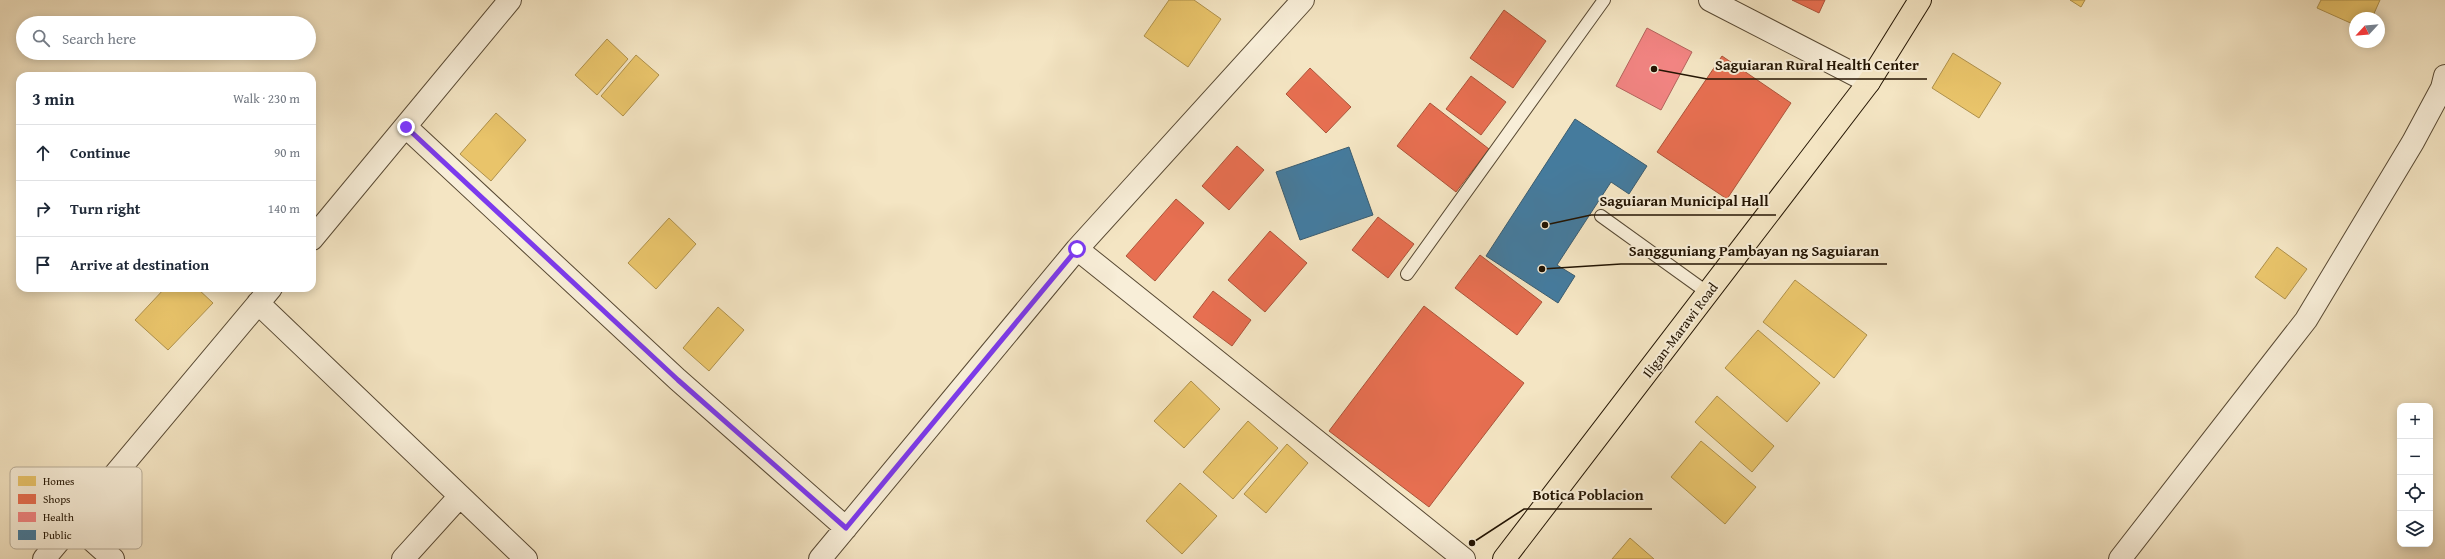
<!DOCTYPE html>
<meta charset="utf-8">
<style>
body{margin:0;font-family:"Gentium Book Plus",serif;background:#f6f6f7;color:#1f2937}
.controls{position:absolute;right:12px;bottom:12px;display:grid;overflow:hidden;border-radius:8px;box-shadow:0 2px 10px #0003}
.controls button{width:36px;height:36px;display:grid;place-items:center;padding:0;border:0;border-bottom:1px solid #e0e1e3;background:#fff;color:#1f2937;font:20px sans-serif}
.compass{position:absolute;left:2349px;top:12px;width:36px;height:36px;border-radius:50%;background:#fff;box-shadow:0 2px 10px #0003;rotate:244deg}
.stop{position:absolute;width:12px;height:12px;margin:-9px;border:3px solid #7c3aed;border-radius:50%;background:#fff}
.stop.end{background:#7c3aed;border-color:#fff;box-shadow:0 1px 4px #0008}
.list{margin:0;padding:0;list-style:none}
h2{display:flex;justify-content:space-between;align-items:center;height:52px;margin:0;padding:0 16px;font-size:17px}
h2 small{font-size:13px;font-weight:400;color:#747a83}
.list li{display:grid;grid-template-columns:26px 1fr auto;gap:12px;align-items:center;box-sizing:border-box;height:56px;padding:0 16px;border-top:1px solid #e0e1e3}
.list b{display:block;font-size:15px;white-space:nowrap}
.list em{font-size:13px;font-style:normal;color:#747a83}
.icon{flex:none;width:22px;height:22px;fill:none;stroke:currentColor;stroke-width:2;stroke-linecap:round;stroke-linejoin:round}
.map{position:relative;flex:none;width:2445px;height:559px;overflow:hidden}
.search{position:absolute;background:#fff;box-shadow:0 2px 10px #0003;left:16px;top:16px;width:300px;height:44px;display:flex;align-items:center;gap:10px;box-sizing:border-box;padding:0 14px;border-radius:22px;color:#747a83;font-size:15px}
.panel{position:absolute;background:#fff;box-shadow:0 2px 10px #0003;left:16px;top:72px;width:300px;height:220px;border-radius:12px}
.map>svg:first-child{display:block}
.homes{fill:#e9c46a;stroke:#ae904b}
.shops{fill:#e76f51;stroke:#ac543a}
.health{fill:#f28482;stroke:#b4635c}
.public{fill:#457b9d;stroke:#3b5c6f}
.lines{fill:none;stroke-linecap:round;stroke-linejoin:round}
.service-casing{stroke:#584933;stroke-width:14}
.minor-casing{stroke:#584933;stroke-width:24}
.trunk-casing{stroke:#241503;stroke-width:24}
.service{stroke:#f8eed8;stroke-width:12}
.minor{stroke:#f8eed8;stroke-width:22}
.trunk{stroke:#f4e5c3;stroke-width:22}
.route{stroke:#7c3aed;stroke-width:5}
.labels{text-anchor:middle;stroke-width:4;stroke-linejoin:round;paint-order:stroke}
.street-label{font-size:14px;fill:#241503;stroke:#f8eed8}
.key{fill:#f8eed8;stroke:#b8ad98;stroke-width:1}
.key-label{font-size:11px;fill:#241503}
.leader{fill:none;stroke:#241503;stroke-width:1.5}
.callout-dot{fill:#241503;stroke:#f8eed8;stroke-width:1.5}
.callout-label{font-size:15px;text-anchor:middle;font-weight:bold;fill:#241503;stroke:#f8eed8;stroke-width:4;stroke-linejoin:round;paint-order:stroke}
</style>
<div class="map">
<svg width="2445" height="559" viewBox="0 0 2445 559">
<rect width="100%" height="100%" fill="#f4e5c3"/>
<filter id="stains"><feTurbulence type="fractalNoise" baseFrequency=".005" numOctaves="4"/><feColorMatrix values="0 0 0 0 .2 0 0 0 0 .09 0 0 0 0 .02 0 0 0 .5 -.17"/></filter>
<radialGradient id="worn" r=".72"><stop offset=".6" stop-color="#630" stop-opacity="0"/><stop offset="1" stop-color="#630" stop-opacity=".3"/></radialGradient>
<!-- homes -->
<path class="homes" d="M1169 0H1194L1221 19 1188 67 1144 36Z
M2070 0H2085L2081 7Z
M2321 0H2380L2372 18H2355V25L2317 8Z
M607 39 628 59 597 95 575 75Z
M1953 53 2001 83 1979 118 1932 88Z
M636 55 659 75 623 116 601 96Z
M496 113 526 140 491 181 460 154Z
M669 218 696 244 656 289 628 263Z
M2277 247 2307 269 2285 299 2255 277Z
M1795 280 1867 335 1834 378 1763 322Z
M165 288H197L213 303 168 350 135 320Z
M718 307 744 330 709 371 683 348Z
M1758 330 1820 383 1787 422 1725 368Z
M1191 381 1220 409 1184 448 1154 421Z
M1717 396 1774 446 1752 472 1695 422Z
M1248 421 1278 448 1233 499 1203 472Z
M1701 441 1756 487 1725 524 1671 477Z
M1287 444 1308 463 1266 513 1244 494Z
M1180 483 1217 516 1182 554 1146 521Z
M1630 538 1654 559H1612Z"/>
<!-- shops -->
<path class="shops" d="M1792 0H1825L1819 13Z
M1504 10 1546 41 1513 88 1470 58Z
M1722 56 1791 103 1727 199 1657 152Z
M1310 68 1351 107 1326 133 1286 94Z
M1471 76 1506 102 1481 135 1446 109Z
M1430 103 1489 149 1456 192 1397 146Z
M1237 146 1264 170 1229 210 1202 186Z
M1176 199 1204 223 1155 281 1126 256Z
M1378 217 1414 244 1388 278 1352 250Z
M1270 231 1307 263 1265 312 1228 280Z
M1480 255 1542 302 1517 335 1455 288Z
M1213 291 1251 320 1232 346 1193 317Z
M1424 306 1524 383 1429 507 1329 431Z"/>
<!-- health -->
<path class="health" d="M1647 28 1692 52 1661 110 1616 86Z"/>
<!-- public -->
<path class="public" d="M1575 119 1647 166 1629 194 1611 182 1557 265 1575 276 1558 303 1486 256Z
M1349 147 1373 215 1300 240 1276 172Z"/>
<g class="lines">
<defs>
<path id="service" d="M1601 216 1708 293
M1407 274 1604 0"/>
<path id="minor" d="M1710 0 1869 82
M406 127 677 379 846 528
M312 239 510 0
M1077 249 1464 559
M258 303 526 559
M73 523 113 559
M44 559 271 288
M403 559 460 496
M820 559 1077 249 1303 0
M2120 559 2306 320 2413 142 2442 88 2445 76"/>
<path id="trunk" d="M1504 559 1869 82 1920 0"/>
</defs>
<!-- service casing -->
<use href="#service" class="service-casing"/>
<!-- minor casing -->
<use href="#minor" class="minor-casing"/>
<!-- trunk casing -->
<use href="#trunk" class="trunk-casing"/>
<!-- service -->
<use href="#service" class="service"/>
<!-- minor -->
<use href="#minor" class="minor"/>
<!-- trunk -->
<use href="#trunk" class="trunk"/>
</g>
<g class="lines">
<!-- route -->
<path class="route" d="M406 127 678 380 846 528 1077 249"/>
</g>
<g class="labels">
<!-- street labels -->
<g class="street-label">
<text transform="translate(1680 330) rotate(-53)" y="5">Iligan-Marawi Road</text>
</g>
</g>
<!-- legend -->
<rect x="10" y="467" width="132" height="82" rx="6" class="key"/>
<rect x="18" y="476" width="18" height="10" fill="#e9c46a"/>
<rect x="18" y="494" width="18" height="10" fill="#e76f51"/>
<rect x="18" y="512" width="18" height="10" fill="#f28482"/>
<rect x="18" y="530" width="18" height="10" fill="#457b9d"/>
<g class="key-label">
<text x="43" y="485">Homes</text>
<text x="43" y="503">Shops</text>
<text x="43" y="521">Health</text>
<text x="43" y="539">Public</text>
</g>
<!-- callouts -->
<path class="leader" d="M1654 69L1707 79H1927M1545 225L1591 215H1776M1542 269L1621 264H1887M1472 543L1524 509H1652"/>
<g class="callout-dot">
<circle cx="1654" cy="69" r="4"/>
<circle cx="1545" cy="225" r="4"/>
<circle cx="1542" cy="269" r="4"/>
<circle cx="1472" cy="543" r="4"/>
</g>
<g class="callout-label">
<text x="1817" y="70">Saguiaran Rural Health Center</text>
<text x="1684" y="206">Saguiaran Municipal Hall</text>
<text x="1754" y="256">Sangguniang Pambayan ng Saguiaran</text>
<text x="1588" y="500">Botica Poblacion</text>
</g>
<rect width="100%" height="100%" filter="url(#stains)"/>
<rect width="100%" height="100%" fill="url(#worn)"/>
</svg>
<div class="controls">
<button>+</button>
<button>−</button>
<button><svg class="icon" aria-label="locate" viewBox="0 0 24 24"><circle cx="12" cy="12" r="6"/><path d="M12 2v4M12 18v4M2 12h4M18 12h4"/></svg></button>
<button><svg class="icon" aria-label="layers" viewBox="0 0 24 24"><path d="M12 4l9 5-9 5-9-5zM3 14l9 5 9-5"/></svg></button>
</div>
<svg class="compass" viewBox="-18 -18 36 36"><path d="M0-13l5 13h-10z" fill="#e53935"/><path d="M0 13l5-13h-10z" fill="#747a83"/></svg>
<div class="stop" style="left:1077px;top:249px"></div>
<div class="stop end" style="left:406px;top:127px"></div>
<div class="search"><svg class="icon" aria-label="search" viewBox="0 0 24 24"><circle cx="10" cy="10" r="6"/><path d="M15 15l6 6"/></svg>Search here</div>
<section class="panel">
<h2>3 min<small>Walk · 230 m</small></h2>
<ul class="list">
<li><svg class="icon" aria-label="ahead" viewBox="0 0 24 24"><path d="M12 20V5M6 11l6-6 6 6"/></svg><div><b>Continue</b></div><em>90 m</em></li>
<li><svg class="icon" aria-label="right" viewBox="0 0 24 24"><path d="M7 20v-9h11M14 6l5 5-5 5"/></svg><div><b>Turn right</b></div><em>140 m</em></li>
<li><svg class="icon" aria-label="arrive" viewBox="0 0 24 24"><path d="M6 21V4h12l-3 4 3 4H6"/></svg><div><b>Arrive at destination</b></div></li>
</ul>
</section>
</div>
